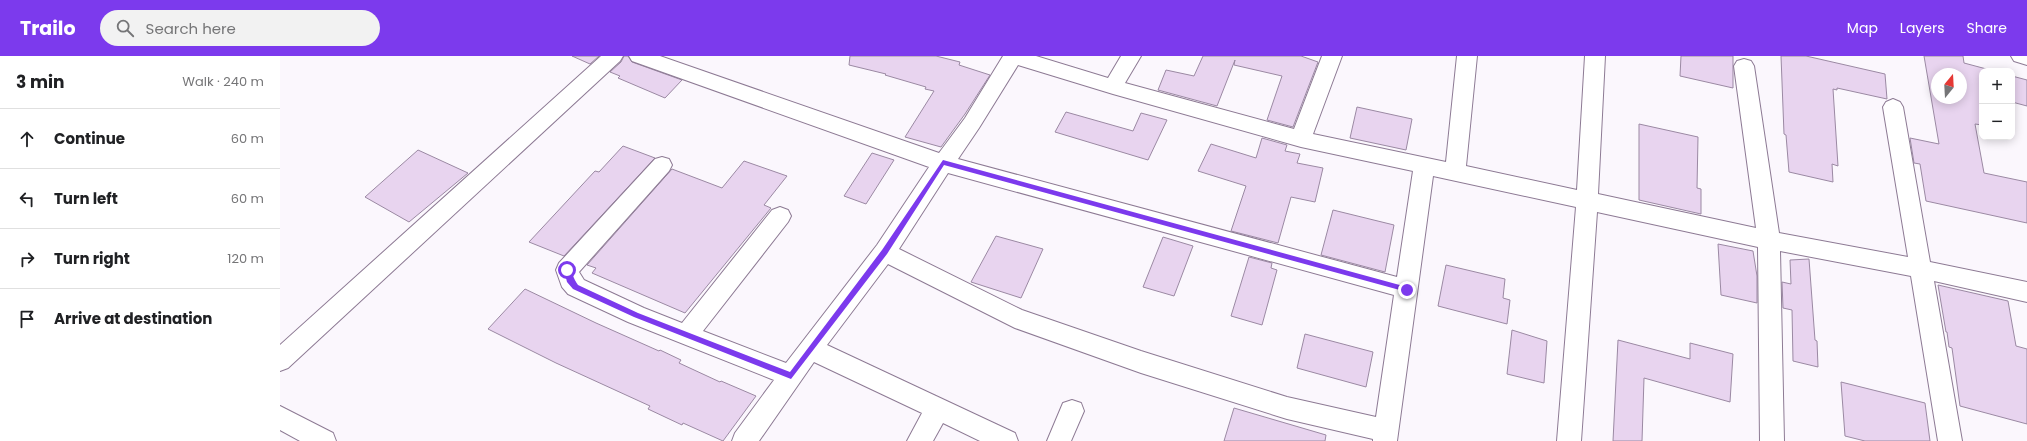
<!DOCTYPE html>
<meta charset="utf-8">
<style>
body{margin:0;font-family:Poppins,sans-serif;background:#f2f2f2;color:#202124}
.controls{position:absolute;right:12px;top:12px;display:grid;overflow:hidden;border-radius:8px;box-shadow:0 2px 10px #0003}
.controls button{width:36px;height:36px;display:grid;place-items:center;padding:0;border:0;border-bottom:1px solid #e0e0e0;background:#fff;color:#202124;font:20px sans-serif}
.compass{position:absolute;left:1651px;top:12px;width:36px;height:36px;border-radius:50%;background:#fff;box-shadow:0 2px 10px #0003;rotate:18deg}
.stop{position:absolute;width:12px;height:12px;margin:-9px;border:3px solid #7c3aed;border-radius:50%;background:#fff}
.stop.end{background:#7c3aed;border-color:#fff;box-shadow:0 1px 4px #0008}
.list{margin:0;padding:0;list-style:none}
h2{display:flex;justify-content:space-between;align-items:center;height:52px;margin:0;padding:0 16px;font-size:17px}
h2 small{font-size:13px;font-weight:400;color:#757577}
.list li{display:grid;grid-template-columns:26px 1fr auto;gap:12px;align-items:center;box-sizing:border-box;height:60px;padding:0 16px;border-top:1px solid #e0e0e0}
.list b{display:block;font-size:15px;white-space:nowrap}
.list em{font-size:13px;font-style:normal;color:#757577}
.icon{flex:none;width:22px;height:22px;fill:none;stroke:currentColor;stroke-width:2;stroke-linecap:round;stroke-linejoin:round}
.map{position:relative;flex:none;width:1747px;height:385px;overflow:hidden}
header{display:flex;align-items:center;gap:24px;box-sizing:border-box;height:56px;padding:0 20px;background:#7c3aed;color:#fff}
header strong{font-size:19px}
nav{display:flex;gap:22px;margin-inline-start:auto;font-size:14px}
.search{width:280px;height:36px;background:#f2f2f2;display:flex;align-items:center;gap:10px;box-sizing:border-box;padding:0 14px;border-radius:22px;color:#757577;font-size:15px}
main{display:flex}
aside{flex:1;background:#fff}
.map>svg:first-child{display:block}
.building{fill:#e8d4ef;stroke:#9b89a3;fill-rule:evenodd}
.lines{fill:none;stroke-linecap:round;stroke-linejoin:round}
.street-casing{stroke:#8d7a94;stroke-width:2}
.street{fill:#fff;fill-rule:evenodd}
.route{fill:#7c3aed}
</style>
<header>
<strong>Trailo</strong>
<div class="search"><svg class="icon" aria-label="search" viewBox="0 0 24 24"><circle cx="10" cy="10" r="6"/><path d="M15 15l6 6"/></svg>Search here</div>
<nav><a>Map</a><a>Layers</a><a>Share</a></nav>
</header>
<main>
<aside>
<h2>3 min<small>Walk · 240 m</small></h2>
<ul class="list">
<li><svg class="icon" aria-label="ahead" viewBox="0 0 24 24"><path d="M12 20V5M6 11l6-6 6 6"/></svg><div><b>Continue</b></div><em>60 m</em></li>
<li><svg class="icon" aria-label="left" viewBox="0 0 24 24"><path d="M17 20v-9H6M10 6l-5 5 5 5"/></svg><div><b>Turn left</b></div><em>60 m</em></li>
<li><svg class="icon" aria-label="right" viewBox="0 0 24 24"><path d="M7 20v-9h11M14 6l5 5-5 5"/></svg><div><b>Turn right</b></div><em>120 m</em></li>
<li><svg class="icon" aria-label="arrive" viewBox="0 0 24 24"><path d="M6 21V4h12l-3 4 3 4H6"/></svg><div><b>Arrive at destination</b></div></li>
</ul>
</aside>
<div class="map">
<svg width="1747" height="385" viewBox="0 0 1747 385">
<rect width="100%" height="100%" fill="#fbf7fd"/>
<!-- building -->
<path class="building" d="M292 0H319L310 8Z
M344 0H348L352 6 402 24 385 42 338 22 340 20 330 16 341 6Z
M570 0H656L680 6 679 9 710 19 685 58 661 91 625 81 654 35 645 33 646 31 605 19 606 18 569 9Z
M923 0H1021L1038 6 1013 71 987 64 1002 20 954 9 955 4 937 50 878 34 886 14 914 20Z
M1401 0H1453V32L1400 20Z
M1501 0H1526L1605 18 1607 43 1557 32V34L1553 33 1558 110 1552 108 1553 126 1509 116 1506 79 1504 78Z
M1644 0H1683L1684 7 1714 15H1702V69L1695 68 1704 117 1747 126V167L1646 145 1640 108 1634 107 1630 82 1659 88ZM1657 18H1681V42H1657Z
M1732 20 1747 24V50L1732 46Z
M1077 51 1132 63 1126 94 1070 82Z
M786 56 853 75 861 57 887 64 868 104 775 76Z
M1359 68 1418 81 1417 132 1421 133V158L1359 144Z
M982 82 1007 89 1005 95 1020 98 1017 107 1043 112 1035 146 1011 141 998 187 951 175 966 130 918 115 931 88 976 102Z
M343 90 375 102 284 200 249 186 315 115 319 116Z
M138 94 188 117 129 166 85 141Z
M592 97 614 104 586 148 564 140Z
M464 105 507 120 484 149 491 152 405 257 312 217 316 212 307 209 392 113 442 132Z
M1053 154 1114 169 1105 216 1041 199Z
M716 180 763 193 741 242 691 226Z
M883 181 913 190 894 240 863 231Z
M1438 188 1473 195 1477 220V247L1441 239Z
M969 201 992 207 991 212 997 214 982 269 951 260Z
M1529 203 1535 284 1537 285 1538 311 1513 305 1512 254 1503 252 1502 226 1511 228 1510 204Z
M1166 209 1225 223 1223 242 1230 244 1227 268 1158 250Z
M1658 229 1728 245 1736 290 1747 293V368L1680 350 1672 292 1669 291 1667 276H1666Z
M245 233 316 267 379 295 380 294 401 304 399 307 440 326 441 325 476 340 443 385 403 367 402 369 368 353 370 350 276 307 208 273Z
M1232 274 1267 285 1264 327 1227 318Z
M1025 278 1093 296 1086 331 1017 312Z
M1338 284 1410 303V287L1453 298 1450 346 1364 322 1362 385H1333Z
M1561 326 1645 347 1650 385H1585L1565 380Z
M954 352 1046 379 1045 385H944Z"/>
<g class="lines">
<defs>
<path id="street" d="M321 0H343L340 5 8 312 0 315V289Z
M349 0H380L659 97 685 62 723 0H756L828 22 841 0H861L845 27 1014 73 1042 0H1062L1033 78 1166 106 1177 0H1197L1186 110 1297 134 1305 0H1325L1318 138 1476 172 1454 10 1457 5 1464 3 1471 5 1474 10 1499 177 1628 201 1603 51 1606 46 1613 43 1620 46 1623 51 1650 206 1747 226V246L1654 225 1682 385H1658L1631 220 1500 195 1504 385H1480L1478 191 1317 156 1301 385H1277L1296 151 1153 120 1117 385H1093V383L1007 363 861 317 735 272 608 208 547 289 735 377 738 385H700L663 367 653 385H627L642 357 534 306 479 385H452L455 377 494 324 348 266 288 238 282 231 276 214 279 207 375 103 382 101 389 103 392 109 389 115 299 216 304 224 364 252 402 267 492 154 500 151 508 154 511 160 508 166 423 275 506 307 597 189 649 111 352 5ZM738 9 833 38 1021 91 1133 115 1117 221 678 103 699 72ZM668 117 1114 239 1096 361 1007 341 861 295 742 254 619 193Z
M1731 0H1747V9L1734 5Z
M792 344 801 347 804 355 791 385H767L783 347Z
M0 350 53 377 56 385H20L0 374Z"/>
</defs>
<!-- street casing -->
<use href="#street" class="street-casing"/>
<!-- street -->
<use href="#street" class="street"/>
</g>
<!-- route -->
<path class="route" d="M663 104 1127 231 1130 234 1127 236 664 109 607 198 511 323 354 261 293 233 287 226 284 214 287 211C292 213 293 223 298 229L358 257 510 316 602 194Z"/>
</svg>
<div class="controls">
<button>+</button>
<button>−</button>
</div>
<svg class="compass" viewBox="-18 -18 36 36"><path d="M0-13l5 13h-10z" fill="#e53935"/><path d="M0 13l5-13h-10z" fill="#757577"/></svg>
<div class="stop" style="left:287px;top:214px"></div>
<div class="stop end" style="left:1127px;top:234px"></div>
</div>
</main>
